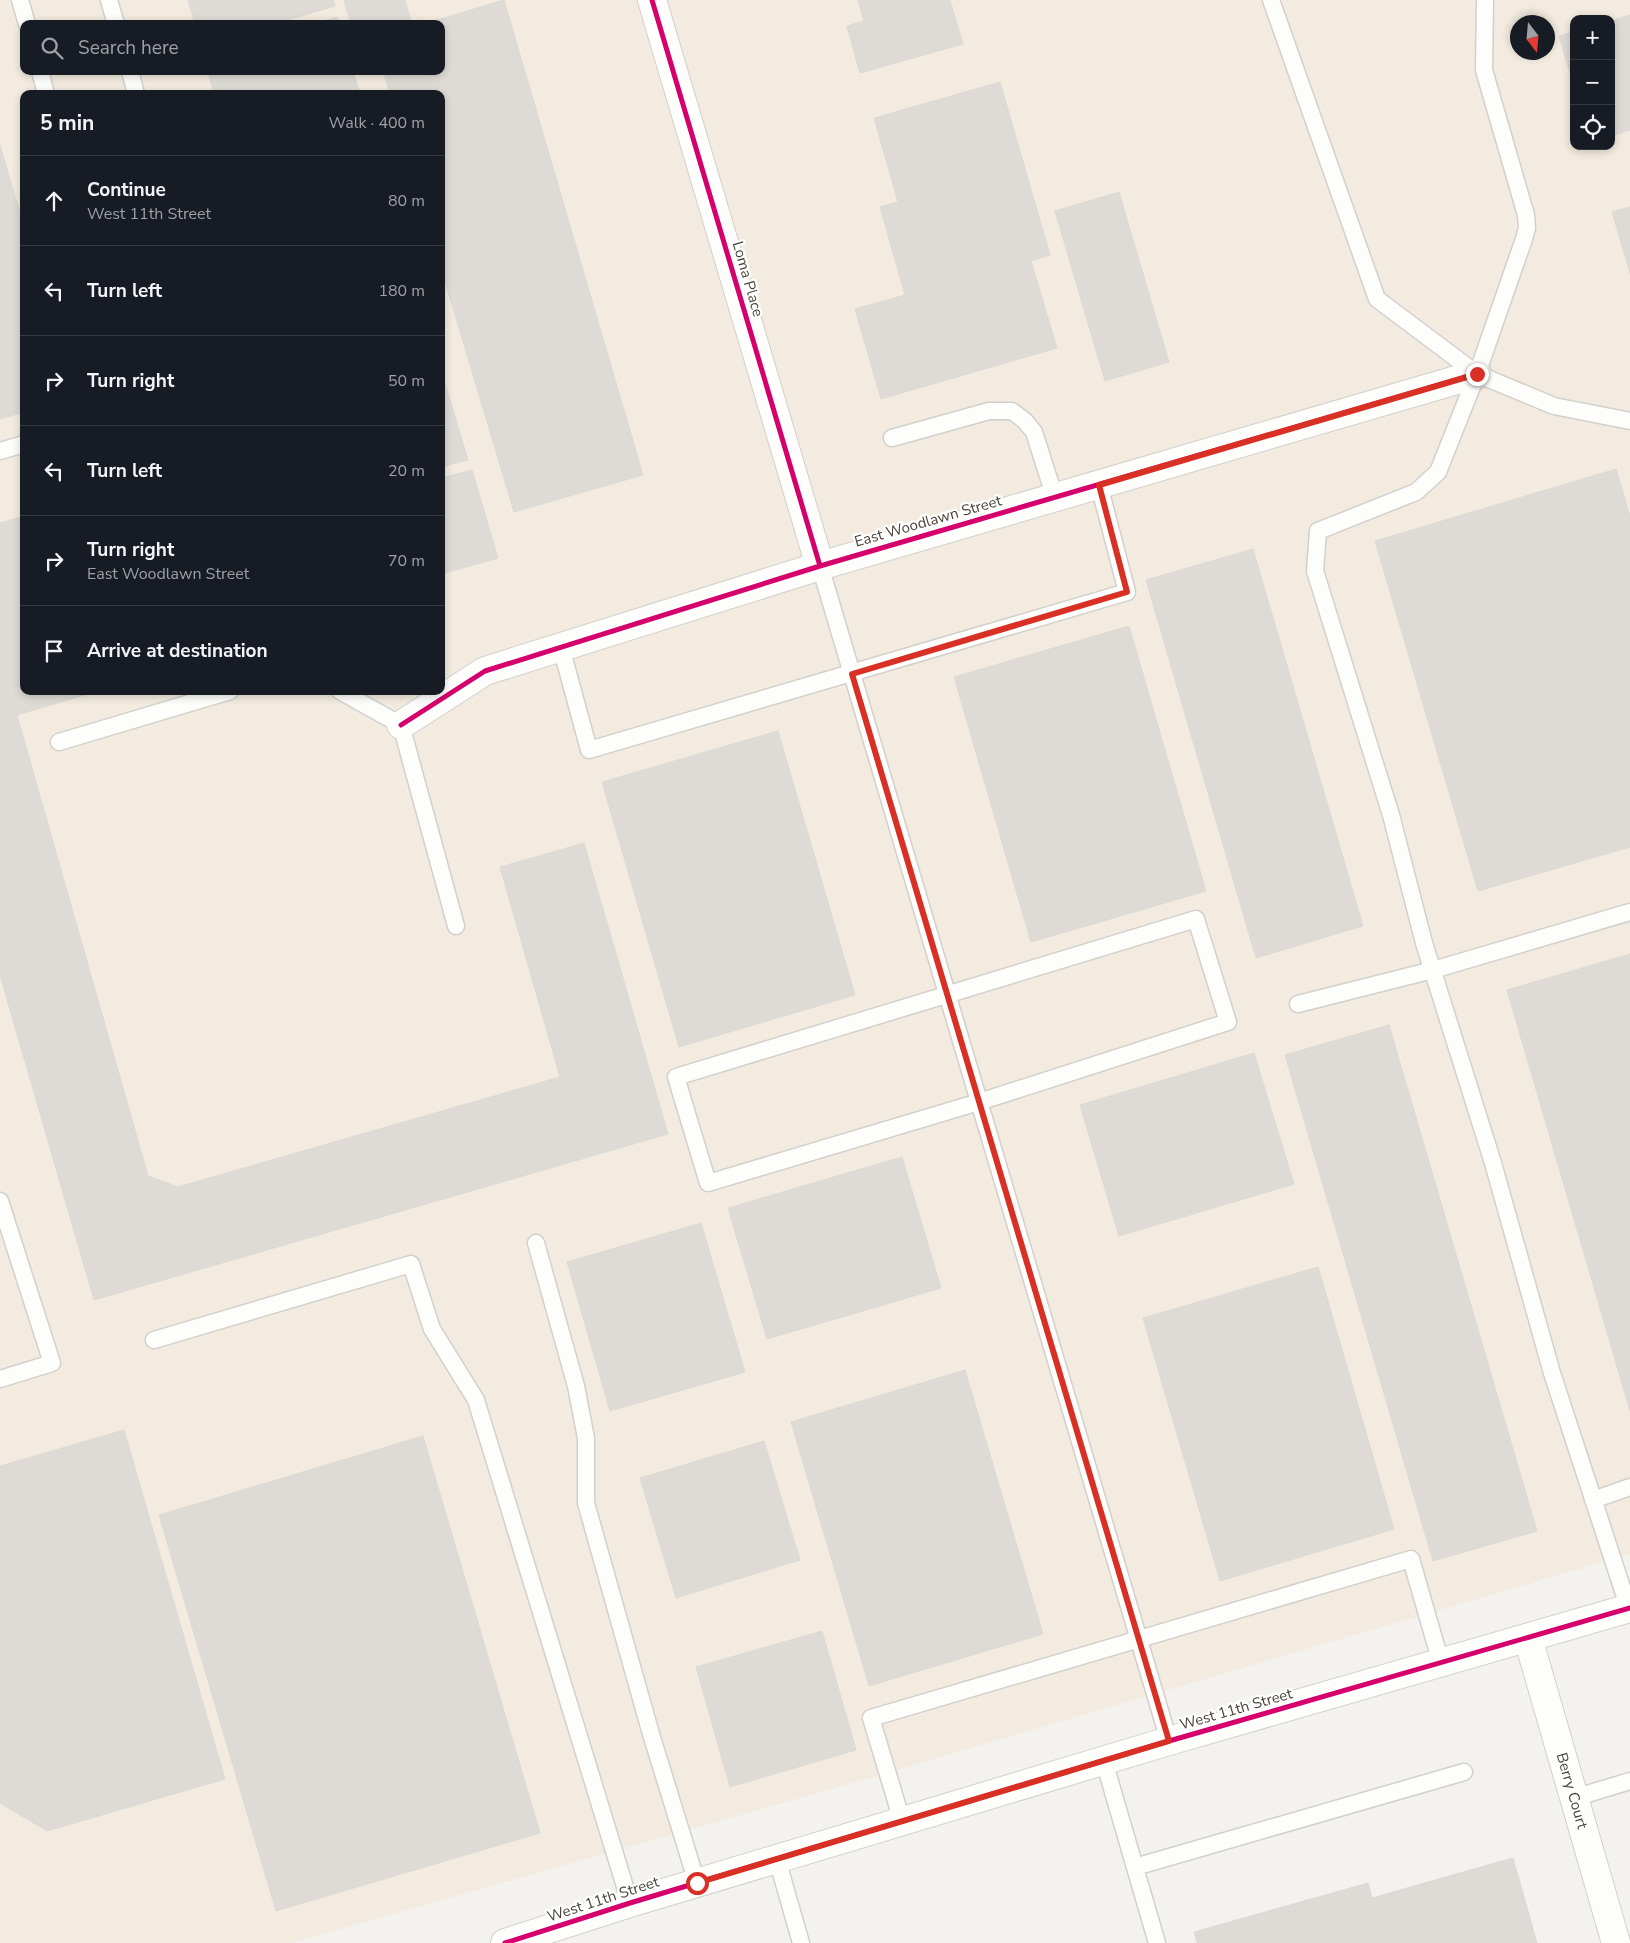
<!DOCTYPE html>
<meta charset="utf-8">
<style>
body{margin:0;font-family:"Nunito Sans",sans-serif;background:#242831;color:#f1f3f6}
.controls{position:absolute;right:15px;top:15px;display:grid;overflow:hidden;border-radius:10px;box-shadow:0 2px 8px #0003}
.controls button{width:45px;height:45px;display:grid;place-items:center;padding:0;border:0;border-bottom:1px solid #363941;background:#171b24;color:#f1f3f6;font:25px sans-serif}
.compass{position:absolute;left:1510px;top:15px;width:45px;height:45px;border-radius:50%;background:#171b24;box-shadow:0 2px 8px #0003;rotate:164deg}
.stop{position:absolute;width:15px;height:15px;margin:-11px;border:4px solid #d93025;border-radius:50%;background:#fff}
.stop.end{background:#d93025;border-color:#fff;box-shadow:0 1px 5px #0008}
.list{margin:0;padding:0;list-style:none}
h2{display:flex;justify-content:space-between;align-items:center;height:65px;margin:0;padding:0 20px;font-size:21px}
h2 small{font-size:16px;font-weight:400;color:#9ea1a6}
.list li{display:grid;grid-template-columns:32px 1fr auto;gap:15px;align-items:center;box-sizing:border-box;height:90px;padding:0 20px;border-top:1px solid #363941}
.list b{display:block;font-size:19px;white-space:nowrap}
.list p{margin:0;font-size:16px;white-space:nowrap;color:#9ea1a6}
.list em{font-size:16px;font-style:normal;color:#9ea1a6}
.icon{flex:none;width:28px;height:28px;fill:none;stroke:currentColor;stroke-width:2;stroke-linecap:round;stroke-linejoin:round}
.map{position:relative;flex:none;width:1630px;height:1943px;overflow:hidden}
.search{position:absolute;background:#171b24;box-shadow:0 2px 8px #0003;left:20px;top:20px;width:425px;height:55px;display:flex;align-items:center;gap:12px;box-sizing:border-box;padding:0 18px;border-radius:10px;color:#9ea1a6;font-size:19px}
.panel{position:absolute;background:#171b24;box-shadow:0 2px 8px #0003;left:20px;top:90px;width:425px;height:605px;border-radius:10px}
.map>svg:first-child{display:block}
.commercial{fill:#f3ebdf;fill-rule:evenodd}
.building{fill:#dedbd6;stroke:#dcd9d4}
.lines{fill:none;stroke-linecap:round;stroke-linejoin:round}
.service-casing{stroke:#d2d0cb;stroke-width:19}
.minor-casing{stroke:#d2d0cb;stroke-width:30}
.tertiary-casing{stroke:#d2d0cb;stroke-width:30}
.service{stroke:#fdfdfc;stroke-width:16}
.minor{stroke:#fdfdfc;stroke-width:28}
.tertiary{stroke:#fdfdfc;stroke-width:28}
.cycleway-casing{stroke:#fff;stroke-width:8}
.cycleway{stroke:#d6006c;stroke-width:5}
.route{stroke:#d93025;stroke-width:6}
.labels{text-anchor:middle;stroke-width:4.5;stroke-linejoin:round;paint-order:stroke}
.street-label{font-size:15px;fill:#4b4439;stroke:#fff}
</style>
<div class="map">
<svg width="1630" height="1943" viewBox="0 0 1630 1943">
<rect width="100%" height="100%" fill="#f4f2ee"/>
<!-- commercial -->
<path class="commercial" d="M0 0H1630V1554L832 1789 292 1943H0ZM1574 19H1611V146H1574ZM1518 22H1548V52H1518ZM24 24H441V71H24ZM24 94H441V691H24Z"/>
<!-- building -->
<path class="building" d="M188 0H333L335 6 274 24H195Z
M344 0H405L412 24H351Z
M504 0 643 475 514 512 441 268V94H390L383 71H441V24H424Z
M858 0H950L963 44 860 73 847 26 864 21Z
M1630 15V130L1611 136V21Z
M337 17 339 24H313Z
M1574 32V86L1559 36Z
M208 71H353L360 94H214Z
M1000 82 1050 255 1031 261 1057 348 881 399 855 309 905 295 880 207 898 202 874 118Z
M0 145 24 227V412L0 419Z
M1119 192 1169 362 1105 381 1055 211Z
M1630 207V273L1612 212Z
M441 370 468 460 441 467Z
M1616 469 1630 516V847L1478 891 1375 541Z
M472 470 498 558 441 574V478Z
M24 516V691H98L17 715 148 1176 178 1187 560 1077 500 867 584 843 668 1134 94 1300 0 975V523Z
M1253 549 1363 926 1256 958 1146 580Z
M1129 626 1206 891 1031 942 954 677Z
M778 731 855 995 679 1047 602 782Z
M1630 954V1411L1507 990Z
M1389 1025 1537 1531 1433 1561 1285 1055Z
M1254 1053 1294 1184 1119 1236 1080 1105Z
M902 1157 941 1288 767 1339 728 1208Z
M701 1223 745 1372 610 1411 567 1262Z
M1318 1267 1394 1529 1220 1581 1143 1318Z
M965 1370 1043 1634 869 1686 791 1422Z
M124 1430 225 1779 47 1831 0 1803V1466Z
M423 1436 540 1833 276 1911 159 1515Z
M764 1441 800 1560 676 1598 640 1478Z
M822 1631 856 1750 730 1787 696 1667Z
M1513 1858 1537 1943H1197L1194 1932 1368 1883 1372 1898Z"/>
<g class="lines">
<defs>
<path id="service" d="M20 0 27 24
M109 0 116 24
M1271 0 1377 299 1477 374 1554 406 1630 421
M1485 0 1484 70 1526 215 1527 228 1524 239 1477 374 1438 472 1416 492 1318 531 1315 571 1391 815 1424 943 1493 1163 1552 1373 1629 1609
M40 71 46 94
M130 71 136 94
M892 438 989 411H1012L1025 421 1034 432 1055 498
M0 451 24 444
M820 566 1169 1741
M561 647 589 750 1127 592 1099 485
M340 691 401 725 456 926
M59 742 230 691
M1196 919 1228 1022 979 1102 708 1183 676 1077Z
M1298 1004 1433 970 1630 912
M0 1201 52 1363 0 1379
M536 1243 576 1386 586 1438V1503L651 1734 697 1883
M154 1340 411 1264 432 1329 476 1400 630 1903
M1593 1500 1630 1487
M1104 1761 1157 1943
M1574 1798 1630 1781
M902 1821 871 1718 1411 1559 1441 1663
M777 1859 801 1943
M1135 1867 1464 1772"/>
<g id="minor">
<path d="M652 0 820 566"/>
<path d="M401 725 485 671 820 566 1477 374"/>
<path id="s1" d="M1528 1638 1616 1943"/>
</g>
<path id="tertiary" d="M505 1943 630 1903 1169 1741 1630 1608"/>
</defs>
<!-- service casing -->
<use href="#service" class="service-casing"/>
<!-- minor casing -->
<use href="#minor" class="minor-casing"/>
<!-- tertiary casing -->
<use href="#tertiary" class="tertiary-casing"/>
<!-- service -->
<use href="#service" class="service"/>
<!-- minor -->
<use href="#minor" class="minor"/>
<!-- tertiary -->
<use href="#tertiary" class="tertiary"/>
<defs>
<path id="cycleway" d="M652 0 820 566
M401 725 485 671 820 566 1477 374
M505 1943 630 1903 1169 1741 1630 1608"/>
</defs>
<!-- cycleway casing -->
<use href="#cycleway" class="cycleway-casing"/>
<!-- cycleway -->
<use href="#cycleway" class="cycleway"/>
</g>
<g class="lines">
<!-- route -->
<path class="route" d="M697 1883 1169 1741 852 674 1127 592 1099 485 1477 374"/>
</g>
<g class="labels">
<!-- street labels -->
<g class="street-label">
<text transform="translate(748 279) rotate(74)" y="5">Loma Place</text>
<text transform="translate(928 521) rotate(-16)" y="5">East Woodlawn Street</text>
<text transform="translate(1236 1709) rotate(-16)" y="5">West 11th Street</text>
<text dy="5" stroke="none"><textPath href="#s1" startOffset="159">Berry Court</textPath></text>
<text transform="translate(603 1899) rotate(-18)" y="5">West 11th Street</text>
</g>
</g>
</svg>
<div class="controls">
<button>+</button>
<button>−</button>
<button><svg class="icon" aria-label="locate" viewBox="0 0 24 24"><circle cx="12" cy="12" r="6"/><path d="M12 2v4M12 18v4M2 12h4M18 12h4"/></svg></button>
</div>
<svg class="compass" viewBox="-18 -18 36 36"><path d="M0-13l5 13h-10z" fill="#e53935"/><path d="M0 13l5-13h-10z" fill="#9ea1a6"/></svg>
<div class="stop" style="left:697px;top:1883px"></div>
<div class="stop end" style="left:1477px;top:374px"></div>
<div class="search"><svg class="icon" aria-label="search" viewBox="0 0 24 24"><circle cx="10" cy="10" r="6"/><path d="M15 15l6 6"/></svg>Search here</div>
<section class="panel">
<h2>5 min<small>Walk · 400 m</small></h2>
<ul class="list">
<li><svg class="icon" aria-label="ahead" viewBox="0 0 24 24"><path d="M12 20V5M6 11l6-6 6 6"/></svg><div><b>Continue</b><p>West 11th Street</p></div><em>80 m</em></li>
<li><svg class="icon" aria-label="left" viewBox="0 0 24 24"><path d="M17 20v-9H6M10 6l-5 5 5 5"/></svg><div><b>Turn left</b></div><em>180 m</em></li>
<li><svg class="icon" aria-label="right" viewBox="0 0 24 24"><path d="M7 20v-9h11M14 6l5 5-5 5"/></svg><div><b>Turn right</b></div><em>50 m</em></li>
<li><svg class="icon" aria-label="left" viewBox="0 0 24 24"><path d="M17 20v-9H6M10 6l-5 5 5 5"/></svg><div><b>Turn left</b></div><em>20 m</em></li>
<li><svg class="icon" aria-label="right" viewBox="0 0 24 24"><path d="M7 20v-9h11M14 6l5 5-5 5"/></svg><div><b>Turn right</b><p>East Woodlawn Street</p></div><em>70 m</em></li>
<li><svg class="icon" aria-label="arrive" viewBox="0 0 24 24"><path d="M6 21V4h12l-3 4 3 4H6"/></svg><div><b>Arrive at destination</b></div></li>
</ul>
</section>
</div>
